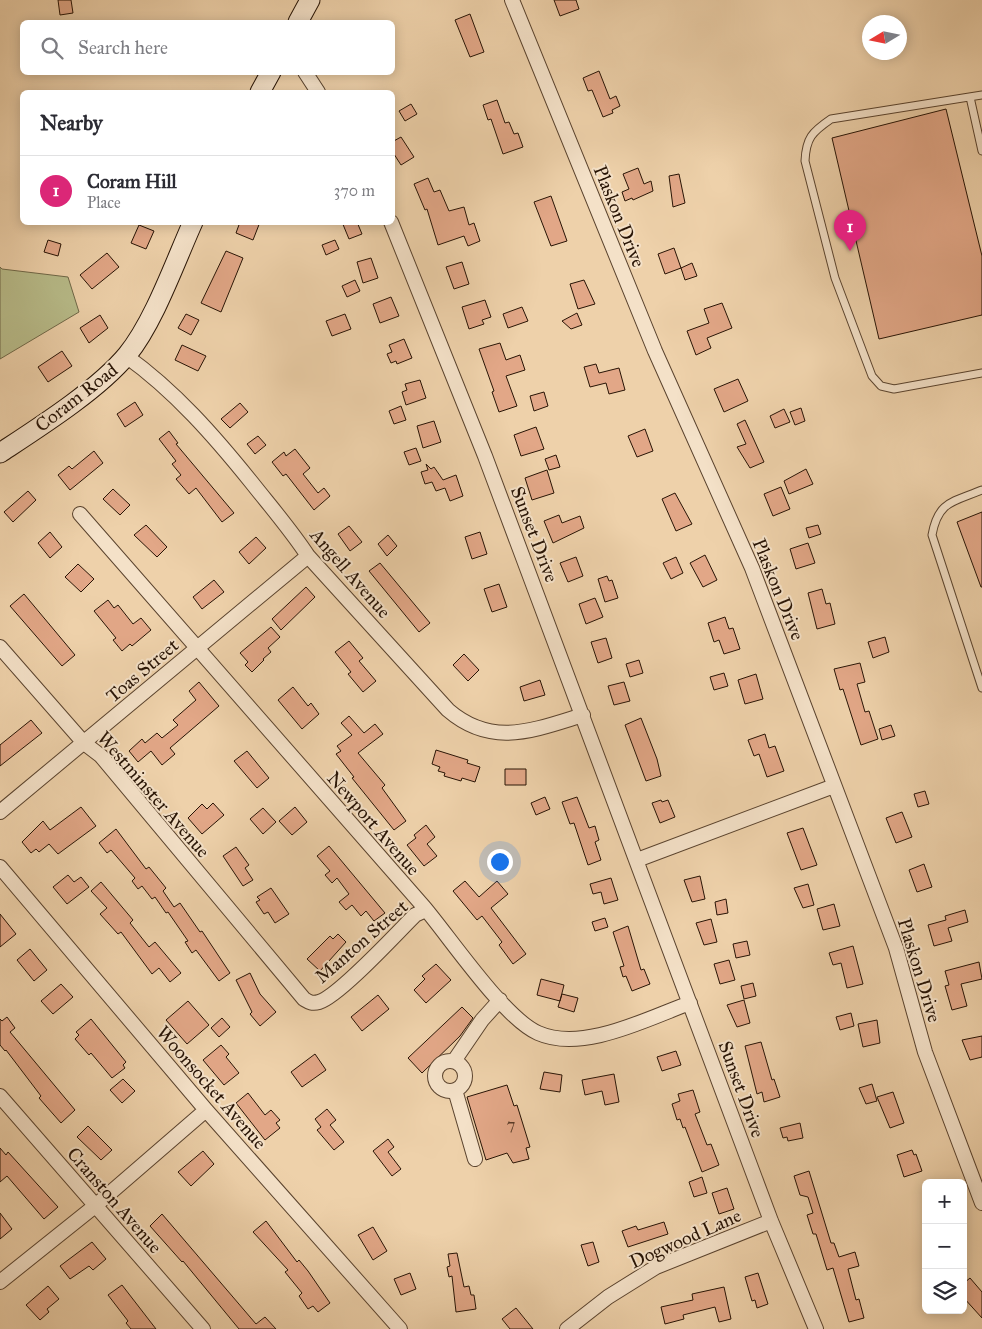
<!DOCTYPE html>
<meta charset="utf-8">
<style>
body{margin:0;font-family:"IM FELL Great Primer",serif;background:#f7f7f7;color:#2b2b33}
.controls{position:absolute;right:15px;bottom:15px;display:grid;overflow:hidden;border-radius:8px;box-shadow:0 2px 12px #0003}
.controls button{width:45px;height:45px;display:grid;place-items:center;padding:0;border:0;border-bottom:1px solid #e1e1e2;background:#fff;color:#2b2b33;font:25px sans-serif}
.compass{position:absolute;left:862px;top:15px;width:45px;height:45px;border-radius:50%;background:#fff;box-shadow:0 2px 12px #0003;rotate:260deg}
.you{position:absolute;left:499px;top:861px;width:18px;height:18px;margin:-12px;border:4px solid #fff;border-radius:50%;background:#1a73e8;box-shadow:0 0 0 8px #1a73e833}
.badge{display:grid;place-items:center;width:32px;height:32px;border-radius:50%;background:#db2777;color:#fff;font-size:16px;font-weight:700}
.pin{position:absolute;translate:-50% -41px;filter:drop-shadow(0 1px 2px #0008)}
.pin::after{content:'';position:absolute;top:26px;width:18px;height:15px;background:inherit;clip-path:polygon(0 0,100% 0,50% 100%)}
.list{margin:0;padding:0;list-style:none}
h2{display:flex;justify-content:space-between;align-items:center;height:65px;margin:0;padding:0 20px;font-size:21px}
h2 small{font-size:16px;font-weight:400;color:#7c7c81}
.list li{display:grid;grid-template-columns:32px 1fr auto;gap:15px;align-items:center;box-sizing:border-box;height:70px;padding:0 20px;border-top:1px solid #e1e1e2}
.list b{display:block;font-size:19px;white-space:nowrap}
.list p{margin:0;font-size:16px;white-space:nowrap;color:#7c7c81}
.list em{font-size:16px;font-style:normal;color:#7c7c81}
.icon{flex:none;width:28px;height:28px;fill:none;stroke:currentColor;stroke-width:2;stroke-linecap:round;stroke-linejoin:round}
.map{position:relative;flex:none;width:982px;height:1329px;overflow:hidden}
.search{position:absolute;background:#fff;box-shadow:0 2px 12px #0003;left:20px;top:20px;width:375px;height:55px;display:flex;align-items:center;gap:12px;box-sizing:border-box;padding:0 18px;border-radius:8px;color:#7c7c81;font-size:19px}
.panel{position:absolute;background:#fff;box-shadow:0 2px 12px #0003;left:20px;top:90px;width:375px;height:135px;border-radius:8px}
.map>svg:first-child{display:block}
.green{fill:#b8bc8a;stroke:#706848}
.building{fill:#e2a787;stroke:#281405}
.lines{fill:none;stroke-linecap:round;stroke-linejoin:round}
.lane-casing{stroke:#5a432e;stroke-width:9}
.street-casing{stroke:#5a432e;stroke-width:16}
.secondary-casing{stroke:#281405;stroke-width:21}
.lane{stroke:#f4e1c8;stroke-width:7}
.street{stroke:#f4e1c8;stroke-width:14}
.secondary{stroke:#f4e1c8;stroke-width:19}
.labels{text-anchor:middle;stroke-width:4;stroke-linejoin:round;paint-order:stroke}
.number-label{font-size:16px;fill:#563926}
.street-label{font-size:19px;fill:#281405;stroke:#f4e1c8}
</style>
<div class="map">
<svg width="982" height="1329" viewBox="0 0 982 1329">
<rect width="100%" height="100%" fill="#eed1aa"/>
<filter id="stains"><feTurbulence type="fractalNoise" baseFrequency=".004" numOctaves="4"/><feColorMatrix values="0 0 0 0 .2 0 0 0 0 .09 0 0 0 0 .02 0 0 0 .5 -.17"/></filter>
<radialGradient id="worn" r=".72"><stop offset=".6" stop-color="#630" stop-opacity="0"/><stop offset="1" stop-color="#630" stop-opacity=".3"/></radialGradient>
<!-- green -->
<path class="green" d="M0 267 2 269 68 277 79 312 0 359Z"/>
<!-- building -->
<path class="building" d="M58 0H71L73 13 60 15Z
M554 0H576L579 9 560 16Z
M470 14 484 52 470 57 455 20Z
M599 71 610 99 616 96 620 106 612 110 613 113 603 117 592 90 588 91 583 78Z
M497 100 505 123 509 122 514 134 518 133 523 147 503 154 491 119 488 120 483 105Z
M411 104 417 114 405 121 399 111Z
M946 109 982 256V315L879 339 832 138Z
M401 137 414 157 401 165 392 151V142Z
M638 168 644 184 651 181 653 191 633 200 632 198 625 201 622 192 629 189 623 174Z
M679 174 685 203 673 207 669 176Z
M428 178 434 192 440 190 449 211 464 207 469 225 474 223 480 241 468 246 464 236 438 245 427 209 425 210 414 184Z
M551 196 567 241 551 246 534 202Z
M240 222H260L253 240 236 233Z
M342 222H357L362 234 349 239Z
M139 225 154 231 146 249 131 243Z
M48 240 61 244 58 256 44 252Z
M335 240 339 249 326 255 322 245Z
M674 248 681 268 665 274 658 254Z
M226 251 243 258 221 312 201 303Z
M107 253 119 267 92 289 80 275Z
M371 258 378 278 363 283 357 262Z
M462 262 469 284 454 289 446 267Z
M692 263 697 276 685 280 681 268Z
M355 280 360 291 347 297 342 286Z
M584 280 595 304 578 309 570 284Z
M391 297 399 316 380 323 373 304Z
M485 300 491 317 482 320 484 324 469 329 462 307Z
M722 303 732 328 707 338 711 348 696 355 687 331 709 323 704 309Z
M522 307 528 321 508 328 503 314Z
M577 313 582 325 571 329 562 321Z
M186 314 199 320 191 335 178 328Z
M345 314 351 329 332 336 326 321Z
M100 315 108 328 89 343 80 328Z
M404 339 412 358 397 364 396 361 391 363 387 354 392 352 389 345Z
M500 343 506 360 520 355 525 370 506 376 517 406 499 412 492 392 494 391 479 349Z
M182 345 206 356 198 371 175 360Z
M62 351 72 366 48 382 38 367Z
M596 364 599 373 619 368 625 390 609 394 606 383 590 387 584 367Z
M738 379 748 401 724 412 714 389Z
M420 380 426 398 406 405 402 392 407 390 405 384Z
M544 392 548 406 534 411 530 396Z
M135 402 143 415 125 427 117 414Z
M240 403 248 412 230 428 221 419Z
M401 406 406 420 394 424 389 411Z
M801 408 805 421 795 425 790 412Z
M784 409 790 422 775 428 770 416Z
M745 420 764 462 750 468 737 447 746 444 737 424Z
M434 421 441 442 423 448 417 426Z
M536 427 544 449 521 456 514 435Z
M645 429 653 451 637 457 628 436Z
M169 431 178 443 176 444 234 513 222 522 196 488 189 494 176 479 181 475 172 464 176 461 159 439Z
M258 436 266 445 255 454 247 444Z
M416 448 421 461 409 465 404 452Z
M295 449 310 468 303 474 318 493 324 488 330 496 314 510 286 474 283 476 272 462 284 452 286 456Z
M94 451 103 463 70 490 58 475 69 466 72 469Z
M556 455 560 467 549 470 545 459Z
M426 464 431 469 434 467 443 480 456 475 463 496 450 501 445 488 436 491 432 482 425 484 421 472 428 470Z
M806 469 813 484 789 494 784 481Z
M547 470 554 493 532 500 525 478Z
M781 487 790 509 773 516 764 494Z
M113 489 130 505 120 515 103 499Z
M28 491 36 500 13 522 4 512Z
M675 493 692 524 676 531 662 499Z
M982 512V587H981L957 522Z
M559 515 562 523 580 516 584 528 553 543 544 521Z
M146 525 167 547 157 557 134 535Z
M818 525 821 534 809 538 806 528Z
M349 526 362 542 350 551 338 534Z
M50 532 62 547 50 558 38 543Z
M480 532 487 554 472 559 465 537Z
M388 535 397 546 387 556 378 544Z
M256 537 266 548 249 564 239 552Z
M808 543 815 563 796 569 790 549Z
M705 555 717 580 703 587 690 563Z
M576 557 583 576 568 582 560 563Z
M676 557 683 573 671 579 663 563Z
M380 563 430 623 419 632 369 571Z
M78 564 94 579 81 592 65 577Z
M607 576 609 581 612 580 618 598 605 602 598 579Z
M214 580 224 592 202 609 193 597Z
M499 584 507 607 492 612 484 589Z
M306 587 315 597 281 630 272 619Z
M822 589 826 604 830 603 835 624 817 629 808 593Z
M24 594 75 655 62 666 10 606Z
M595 598 603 617 586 624 579 604Z
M108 600 114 608 118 605 133 624 141 618 151 630 132 646 130 644 122 651 113 640 116 638 94 611Z
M725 617 729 629 733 628 740 649 724 654 719 640 714 642 708 623Z
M271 627 280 637 268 648 271 652 263 659 264 660 252 672 245 665 248 662 240 653Z
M885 637 889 652 873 658 868 642Z
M606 638 612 658 598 663 591 642Z
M349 641 363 658 359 661 376 681 363 692 348 674 351 672 335 652Z
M464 654 479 670 468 681 453 665Z
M639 660 643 673 630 677 626 664Z
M860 663 865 682 857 684 865 712 869 711 878 739 861 745 843 689 840 690 834 669Z
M724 673 728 686 714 690 710 677Z
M756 674 763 699 745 704 738 680Z
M540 680 545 695 524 701 520 687Z
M199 682 219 706 170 748 175 754 162 765 151 751 138 762 129 751 142 739 145 743 157 733 162 738 178 725 173 720 196 700 189 691Z
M624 682 630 701 614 705 608 686Z
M293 687 308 706 311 703 319 714 302 729 278 700Z
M349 716 364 733 375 724 383 734 358 753 385 785 382 788 406 821 394 830 352 778 354 777 336 754 341 751 337 746 352 735 341 723Z
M641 718 657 759 661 776 646 781 625 725Z
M31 720 42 733 0 766V745Z
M891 725 895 736 882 740 879 729Z
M765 734 769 748 775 746 784 771 767 777 759 754 754 756 748 740Z
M436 750 468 760 467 763 480 767 475 782 462 778 461 781 444 776 445 773 438 771 440 767 432 764Z
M247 751 269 778 257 788 234 761Z
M505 769H526V785H505Z
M925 791 929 804 918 807 914 794Z
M545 797 550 809 536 815 531 803Z
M577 797 589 828 595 826 599 840 595 842 601 860 588 865 574 823 570 824 562 802Z
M661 800 662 802 668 800 675 817 660 823 652 803Z
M213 803 224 815 202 834 188 818 202 804 207 809Z
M81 807 96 826 58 854 49 844 39 852 36 849 31 853 22 842 43 821 50 830Z
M295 807 307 822 292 835 279 821Z
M263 808 276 822 263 834 250 819Z
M902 812 912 837 896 843 886 818Z
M426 825 435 837 427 844 437 856 424 866 407 845 416 838 414 835Z
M803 828 817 865 801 870 787 833Z
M116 829 146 869 149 867 166 888 163 891 174 907 180 903 200 932 202 931 230 973 219 981 196 950 192 953 185 942 188 941 168 912 166 913 155 897 152 899 142 886 138 889 132 881 135 878 111 850 107 853 99 843Z
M329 846 385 913 374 921 366 911 361 916 352 905 346 910 339 902 349 894 337 878 332 883 325 875 330 871 317 856Z
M236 847 249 865 245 868 253 880 243 886 223 856Z
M924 864 932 887 917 892 909 870Z
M68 875 74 882 81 877 89 887 67 904 53 887Z
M700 876 705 899 692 902 684 880Z
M611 878 618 900 604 904 601 892 593 894 590 884Z
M465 881 479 897 497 881 508 894 491 908 526 954 513 964 499 945 502 942 482 916 477 920 453 891Z
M101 882 133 920 130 923 149 947 155 942 181 973 170 982 159 968 152 974 121 932 118 934 100 914 107 908 91 891Z
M808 884 814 905 803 908 794 888Z
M271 888 289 914 275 923 268 912 264 914 256 902 260 900 257 897Z
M726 899 728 913 717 915 715 902Z
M834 904 840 926 823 930 817 909Z
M965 910 968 922 948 928 952 941 934 946 928 925 946 920 945 916Z
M0 914 16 934 0 947Z
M605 918 608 927 595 931 592 922Z
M711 919 717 942 704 945 696 923Z
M628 926 641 970 644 969 650 984 632 991 626 976 623 977 620 967 624 966 613 932Z
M338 934 346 942 320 971 307 959 330 936 333 939Z
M747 941 750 955 736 958 733 944Z
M853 946 863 984 847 988 841 963 833 965 829 953Z
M30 949 47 970 34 981 17 960Z
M729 960 735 980 720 984 714 964Z
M979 962 982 979 961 984 967 1006 952 1010 945 986 949 985 945 971Z
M436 964 451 980 426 1003 414 990 425 979 422 976Z
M250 973 260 994 276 1012 260 1026 250 1014 252 1012 236 980Z
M541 979 564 985 560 1001 537 995Z
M753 983 756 996 744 999 741 986Z
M61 984 73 997 53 1014 41 1001Z
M562 994 578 998 574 1012 558 1007Z
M378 995 389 1009 362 1031 351 1017Z
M744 1000 750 1023 737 1027 727 1005Z
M188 1001 209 1025 187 1044 166 1020Z
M462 1007 473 1018 460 1036 422 1073 408 1058Z
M851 1013 854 1026 840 1030 836 1017Z
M7 1017 15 1028 10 1032 75 1110 61 1123 39 1098 41 1096 6 1050 5 1051 0 1045V1019L2 1021Z
M222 1018 230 1027 219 1037 211 1028Z
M91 1019 126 1062 123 1065 125 1068 112 1078 91 1053 89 1055 75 1039 79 1035 76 1032Z
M877 1020 880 1043 863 1047 858 1024Z
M982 1036V1057L970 1060 962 1040Z
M761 1042 772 1080 774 1079 780 1097 764 1102 762 1092 757 1094 745 1046Z
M221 1045 229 1054 226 1057 239 1073 224 1085 203 1060Z
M676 1051 681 1065 662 1071 657 1057Z
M315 1054 326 1070 302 1087 291 1072Z
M544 1072 562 1075 560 1092 540 1089Z
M614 1074 619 1102 605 1105 602 1091 585 1095 582 1080Z
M123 1079 135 1091 122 1103 110 1090Z
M872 1084 877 1101 866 1104 859 1088Z
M507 1085 514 1106 517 1105 530 1147 526 1148 529 1159 513 1163 507 1153 486 1160 467 1097Z
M693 1090 700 1112 695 1114 707 1145 711 1144 719 1165 702 1172 685 1127 683 1128 680 1119 677 1120 672 1104 680 1101 678 1094Z
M893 1092 904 1123 890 1128 877 1097Z
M248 1093 265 1115 271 1110 280 1120 276 1123 280 1128 265 1140 236 1103Z
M327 1109 336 1120 330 1125 344 1142 334 1150 317 1130 321 1127 315 1119Z
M800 1123 803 1138 788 1141 787 1137 783 1138 780 1128Z
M88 1126 112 1150 101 1160 77 1137Z
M388 1139 394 1147 388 1152 401 1169 392 1176 373 1151Z
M0 1148 6 1155 8 1152 58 1207 44 1219 7 1176 0 1182Z
M912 1150 914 1155 916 1154 922 1171 904 1177 897 1155Z
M203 1151 214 1164 191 1186 178 1172Z
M809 1171 831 1243H834L839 1257 855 1252 859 1266 848 1269 856 1300 859 1299 864 1318 849 1322 833 1268 827 1270 816 1234H813L807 1215 813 1213 808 1197 800 1195 794 1176Z
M702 1177 707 1193 694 1197 689 1182Z
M727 1188 734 1209 719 1214 712 1193Z
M0 1213 12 1229 0 1239Z
M162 1214 256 1324 265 1317 276 1329H239L183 1261 182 1262 150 1226Z
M266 1221 297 1262 299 1260 308 1271 330 1303 318 1312 313 1306 308 1309 299 1296 302 1293 285 1272 288 1270 253 1232Z
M664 1222 668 1234 628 1247 622 1231 636 1226 638 1230Z
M373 1227 387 1251 373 1260 358 1235Z
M92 1242 106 1259 93 1270 89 1266 70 1279 60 1266Z
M593 1242 599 1262 588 1266 581 1245Z
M457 1253 464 1287 469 1286 471 1295H474L476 1309 456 1312 452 1276 449 1277 447 1267 450 1266 448 1254Z
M410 1273 416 1289 401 1295 394 1279Z
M758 1273 768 1304 757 1308 755 1300 752 1301 745 1277Z
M970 1278 982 1292V1318L963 1297V1284Z
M122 1285 156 1329H131L126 1323 128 1321 108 1295Z
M48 1286 59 1299 47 1309 49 1312 40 1320 26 1305Z
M724 1287 731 1319 719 1322 715 1307 683 1315 684 1319 665 1324 661 1307 693 1300 692 1294Z
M516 1308 533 1329H510L502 1319Z"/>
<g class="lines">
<defs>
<path id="lane" d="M982 95 831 119C812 132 806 138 805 161L835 278 872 376 881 386 894 389 982 373
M970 97 982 151
M982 490C953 502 938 501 932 535L982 688"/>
<path id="street" d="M512 0 655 351 752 568 896 948 925 1052 982 1203
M305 72 318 92
M391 222 485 456 771 1221 816 1329
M126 356C175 391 215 437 252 483 271 507 291 530 308 556L448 710C492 748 534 730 583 715
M80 514C194 646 310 776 424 907 451 939 504 1018 538 1033 583 1053 648 1018 690 1003
M0 647 84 743 101 756 304 999C309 1002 312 1004 319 1002 339 996 397 933 415 915L426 910
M0 812 308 556
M637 860 834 786
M0 867 206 1110 400 1329
M435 1076a15 15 0 1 1 30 0a15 15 0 1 1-30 0Z
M454 1061 482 1020 500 1000
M455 1090 475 1159
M0 1096 203 1329
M0 1282 95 1206 206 1110
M567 1329 608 1297 656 1267 771 1221"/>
<path id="secondary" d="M298 22 310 0
M260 92 271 72
M0 453C38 428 98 390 127 355 154 322 175 262 193 222"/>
</defs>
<!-- lane casing -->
<use href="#lane" class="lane-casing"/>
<!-- street casing -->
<use href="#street" class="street-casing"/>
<!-- secondary casing -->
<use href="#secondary" class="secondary-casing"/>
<!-- lane -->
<use href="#lane" class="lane"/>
<!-- street -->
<use href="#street" class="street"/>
<!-- secondary -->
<use href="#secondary" class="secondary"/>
</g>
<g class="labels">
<!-- number labels -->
<g class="number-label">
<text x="511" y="1130">7</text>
</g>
<!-- street labels -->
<g class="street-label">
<text transform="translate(620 216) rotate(68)" y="7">Plaskon Drive</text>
<text transform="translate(76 397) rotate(-38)" y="7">Coram Road</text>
<text transform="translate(535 534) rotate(69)" y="7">Sunset Drive</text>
<text transform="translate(351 573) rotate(49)" y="7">Angell Avenue</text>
<text transform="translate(779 589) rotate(68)" y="7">Plaskon Drive</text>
<text transform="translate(142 670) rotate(-40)" y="7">Toas Street</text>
<text transform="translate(154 794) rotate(49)" y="7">Westminster Avenue</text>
<text transform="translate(374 823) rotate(49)" y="7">Newport Avenue</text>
<text transform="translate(361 941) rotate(-41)" y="7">Manton Street</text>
<text transform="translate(920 970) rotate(73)" y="7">Plaskon Drive</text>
<text transform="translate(212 1087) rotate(49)" y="7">Woonsocket Avenue</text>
<text transform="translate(742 1089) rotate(70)" y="7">Sunset Drive</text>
<text transform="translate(115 1200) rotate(49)" y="7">Cranston Avenue</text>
<text transform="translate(685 1238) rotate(-24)" y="7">Dogwood Lane</text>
</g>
</g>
<rect width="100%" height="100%" filter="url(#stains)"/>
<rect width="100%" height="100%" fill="url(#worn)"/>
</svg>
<div class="controls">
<button>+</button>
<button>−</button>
<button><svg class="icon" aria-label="layers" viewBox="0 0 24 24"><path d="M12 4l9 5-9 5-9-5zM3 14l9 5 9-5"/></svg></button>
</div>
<svg class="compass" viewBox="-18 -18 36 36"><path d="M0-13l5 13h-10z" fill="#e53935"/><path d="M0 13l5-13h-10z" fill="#7c7c81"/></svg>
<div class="you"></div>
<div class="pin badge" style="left:850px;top:251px">1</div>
<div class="search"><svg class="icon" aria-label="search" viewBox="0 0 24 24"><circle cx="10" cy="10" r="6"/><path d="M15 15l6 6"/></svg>Search here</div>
<section class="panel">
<h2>Nearby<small></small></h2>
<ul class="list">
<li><span class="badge">1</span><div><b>Coram Hill</b><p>Place</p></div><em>370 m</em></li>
</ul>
</section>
</div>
